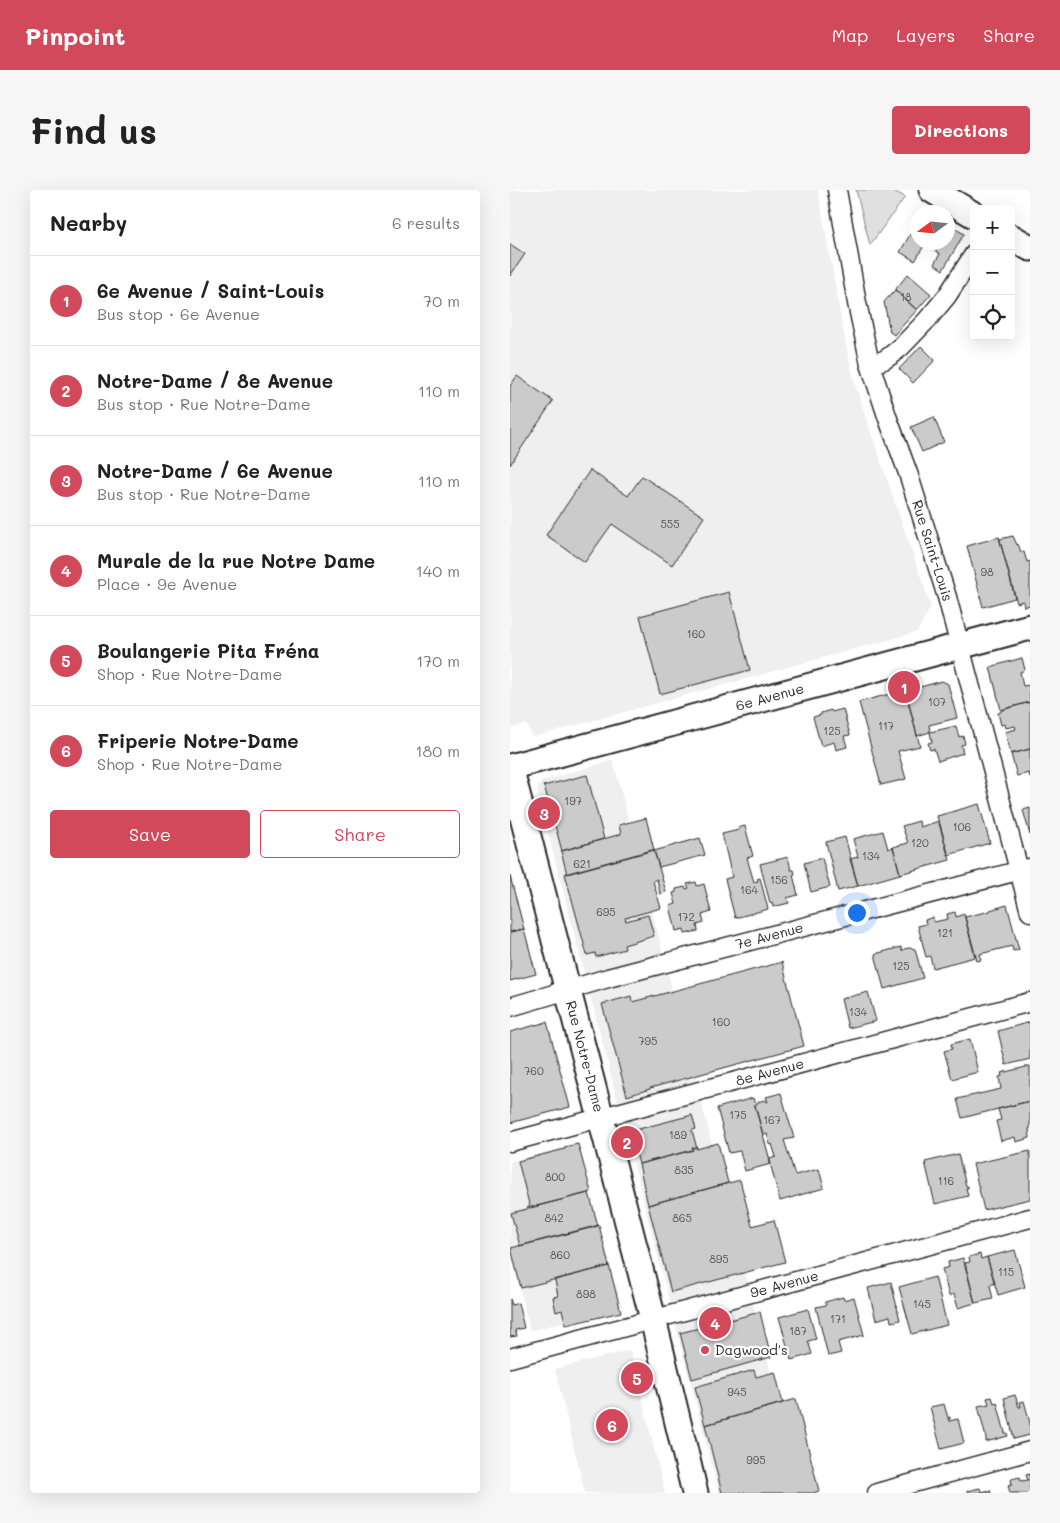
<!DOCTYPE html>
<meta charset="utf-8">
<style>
body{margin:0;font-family:Mali,sans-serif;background:#f6f6f6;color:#222}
.controls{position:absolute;right:15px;top:15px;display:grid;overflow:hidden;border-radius:5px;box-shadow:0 5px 20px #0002}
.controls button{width:45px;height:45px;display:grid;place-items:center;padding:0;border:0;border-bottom:1px solid #e0e0e0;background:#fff;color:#222;font:25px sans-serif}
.compass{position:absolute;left:400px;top:15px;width:45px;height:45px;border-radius:50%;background:#fff;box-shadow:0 5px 20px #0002;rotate:255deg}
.you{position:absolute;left:346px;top:722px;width:18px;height:18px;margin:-12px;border:4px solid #fff;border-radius:50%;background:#1a73e8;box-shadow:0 0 0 8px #1a73e833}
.badge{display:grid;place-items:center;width:32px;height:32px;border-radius:50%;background:#d1495b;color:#fff;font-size:16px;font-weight:700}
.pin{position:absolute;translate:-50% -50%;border:2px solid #fff;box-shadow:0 1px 5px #0006}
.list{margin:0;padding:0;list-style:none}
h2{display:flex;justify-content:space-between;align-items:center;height:65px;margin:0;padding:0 20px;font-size:21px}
h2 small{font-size:16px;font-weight:400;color:#767676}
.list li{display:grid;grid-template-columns:32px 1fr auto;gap:15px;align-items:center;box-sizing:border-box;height:90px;padding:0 20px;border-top:1px solid #e0e0e0}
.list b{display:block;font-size:19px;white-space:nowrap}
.list p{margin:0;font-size:16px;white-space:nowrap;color:#767676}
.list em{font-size:16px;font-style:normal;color:#767676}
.actions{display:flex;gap:10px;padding:15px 20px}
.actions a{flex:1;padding:11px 0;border:1px solid #d1495b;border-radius:5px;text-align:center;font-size:18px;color:#d1495b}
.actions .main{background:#d1495b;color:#fff}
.icon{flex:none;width:28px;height:28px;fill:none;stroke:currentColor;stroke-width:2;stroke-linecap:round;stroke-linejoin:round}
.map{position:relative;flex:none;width:520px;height:1303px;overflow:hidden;border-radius:5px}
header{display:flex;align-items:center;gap:30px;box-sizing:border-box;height:70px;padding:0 25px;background:#d1495b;color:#fff}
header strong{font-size:24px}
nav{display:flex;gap:28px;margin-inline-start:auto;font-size:18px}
.intro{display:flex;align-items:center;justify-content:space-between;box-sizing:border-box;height:120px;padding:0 30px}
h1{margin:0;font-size:35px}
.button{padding:12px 22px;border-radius:5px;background:#d1495b;color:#fff;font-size:18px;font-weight:700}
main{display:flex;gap:30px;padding:0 30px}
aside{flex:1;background:#fff;border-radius:5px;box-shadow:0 5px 20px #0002}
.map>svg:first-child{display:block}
.built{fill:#efefef}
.green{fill:#e0e0e0;stroke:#868686}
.building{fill:#cbcbcb;stroke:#2b2b2b}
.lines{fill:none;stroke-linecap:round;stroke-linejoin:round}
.street-casing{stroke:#2b2b2b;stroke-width:21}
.secondary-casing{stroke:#2b2b2b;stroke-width:29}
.street{stroke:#fff;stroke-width:18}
.secondary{stroke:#fff;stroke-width:25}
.poi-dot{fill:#d1495b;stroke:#fff;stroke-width:2}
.labels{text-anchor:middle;stroke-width:4.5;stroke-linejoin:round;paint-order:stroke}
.number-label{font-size:11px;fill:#535353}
.street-label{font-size:14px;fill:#2b2b2b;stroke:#fff}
.poi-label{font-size:14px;fill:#2b2b2b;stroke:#fff;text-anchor:start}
</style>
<header>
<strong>Pinpoint</strong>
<nav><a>Map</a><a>Layers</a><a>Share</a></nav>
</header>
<div class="intro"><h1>Find us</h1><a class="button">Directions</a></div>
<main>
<aside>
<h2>Nearby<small>6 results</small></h2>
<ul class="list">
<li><span class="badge">1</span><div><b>6e Avenue / Saint-Louis</b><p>Bus stop · 6e Avenue</p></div><em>70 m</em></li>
<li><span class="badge">2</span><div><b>Notre-Dame / 8e Avenue</b><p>Bus stop · Rue Notre-Dame</p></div><em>110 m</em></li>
<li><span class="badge">3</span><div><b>Notre-Dame / 6e Avenue</b><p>Bus stop · Rue Notre-Dame</p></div><em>110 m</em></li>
<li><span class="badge">4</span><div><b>Murale de la rue Notre Dame</b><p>Place · 9e Avenue</p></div><em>140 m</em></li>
<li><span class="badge">5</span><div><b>Boulangerie Pita Fréna</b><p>Shop · Rue Notre-Dame</p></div><em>170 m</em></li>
<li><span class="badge">6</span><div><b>Friperie Notre-Dame</b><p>Shop · Rue Notre-Dame</p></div><em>180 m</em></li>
</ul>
<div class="actions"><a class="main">Save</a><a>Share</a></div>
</aside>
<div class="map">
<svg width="520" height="1303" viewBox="0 0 520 1303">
<rect width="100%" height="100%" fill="#fff"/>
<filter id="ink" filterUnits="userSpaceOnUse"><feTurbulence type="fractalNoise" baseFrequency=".02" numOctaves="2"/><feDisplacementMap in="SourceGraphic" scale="10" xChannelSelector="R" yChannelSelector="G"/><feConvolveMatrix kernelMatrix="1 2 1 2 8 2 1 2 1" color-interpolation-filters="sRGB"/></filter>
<g filter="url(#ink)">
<!-- built -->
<path class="built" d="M0 0H308L334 145 343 187 356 228 421 417 407 442 23 547 16 534 0 539Z
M103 570 292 1303H209L27 600 32 591Z
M66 954 112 1116 20 1141 0 1059V972Z
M120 1160 155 1303H75L45 1179Z"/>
<!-- green -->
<path class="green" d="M346 0H382L395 7 360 55Z"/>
<!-- building -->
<path class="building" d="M408 31V52H438V34L454 44 433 80 424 74 430 64 415 54 405 71 390 62Z
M0 54 15 64 0 86Z
M398 84 421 104 407 120 385 100Z
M385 100 407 120 384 145 380 142 374 112Z
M411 156 425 170 403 193 389 179Z
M7 186 43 211 0 275V196Z
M424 227 434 252 412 262 401 237Z
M80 280 118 306 132 286 194 327 162 375 102 334 75 372 36 345Z
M503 346 507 355 508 354 511 362H514L517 372 520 371V415L514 417 513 411 507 413 490 351V349Z
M489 347 505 408 473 417 457 356Z
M219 402 240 480 150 504 130 426Z
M512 468 515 480 510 482 513 496 519 495 520 512 491 520 480 477Z
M432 491 438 494 447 528 419 535 420 542 407 546 396 501Z
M395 500 410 556 388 561 396 589 371 595 349 512Z
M520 512V559L501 564 495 542 506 539 505 536 496 538 495 534 491 535 488 523 491 522V520Z
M333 519 340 545 334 546 337 557 326 560 324 552 311 556 303 527 311 525V523L321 520 322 522Z
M446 536 449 547 453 546 455 554 451 555 453 563 428 571 424 559 420 560 418 553 422 552 420 542Z
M520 559V587L519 583 507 586 501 564Z
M77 585 94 649 52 661 35 599 33 596Z
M469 614 480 653 438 665 427 626Z
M520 618V645L513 620Z
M136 628 144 660 57 684 51 661 111 644 109 635Z
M409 631 410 637 429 631 440 670 390 684 383 657 398 653 392 636Z
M235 636 243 666 237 668 244 692 248 691 247 689 250 688 258 719 225 728 215 689 222 687 212 644 229 640 228 638Z
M373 641 378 659 383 657 390 684 348 696 340 669 348 667 343 649Z
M335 647 348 696 328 701 316 652Z
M190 648 195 665 149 677 144 661Z
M142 660H144L156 702 150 704 147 689 143 691 151 718 115 728 116 731 138 725 144 746 114 755 115 759 86 767 85 763 77 765 55 684Z
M278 667 281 680H284L285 684 283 685 288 705 277 708 279 713 263 717 262 712 260 713 250 674Z
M312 668 320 697 301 702 294 673Z
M0 686 14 739 0 742Z
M186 692 187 696 194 694 201 722 192 725 194 733 187 735 188 741 175 744 174 739 166 741 160 716 166 714 163 703 166 702V699L175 697 176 699 179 698 177 694Z
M497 715 509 760 503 761 502 756 470 764 471 770 467 771 455 727 480 721V720Z
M445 722 446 727 454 724 465 767 423 778 420 766 416 767 408 736 416 734 415 730 423 727 424 732 438 729 437 724Z
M14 739 26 784 0 791V742Z
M391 757 392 761 394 759 399 758 405 759 413 788 374 799 365 764Z
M272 772 294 856 140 898V899L117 906 92 814 121 806 122 812Z
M358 802 366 831 338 838 331 809Z
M37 832 60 917 0 933V842Z
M520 832V869L496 875 488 841Z
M460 849 468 882 442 889 434 861 442 859 441 854Z
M520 876V911L452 928 447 909 491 899 489 887 492 886 491 883Z
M271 903 284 948 274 950 285 985 309 979 314 998 270 1011 259 969 266 967 262 954 260 955 257 944 253 945 245 916 248 912 254 910 258 912 256 907Z
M243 908 261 974 235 981 230 961 219 963 207 918Z
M520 911V939H519L520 948 506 952 505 947 491 951 486 931 491 930 488 919Z
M182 925 186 939 182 940 187 959 186 957 182 958 183 960 129 974 121 946 125 940Z
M208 953 218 993 138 1015 129 974 183 960 182 958 186 957 187 959Z
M68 954 81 1002 20 1018 8 971 55 959 54 957Z
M520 961V1009L474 1020 463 974Z
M448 964 456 996H458V998H456L458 1006 425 1014 415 972Z
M230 990 242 1036 264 1030 275 1072 161 1102 138 1015Z
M79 1003 88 1036 10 1056 1 1023 17 1019 18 1017V1018Z
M89 1035 99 1076 11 1098 1 1058Z
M505 1060 515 1097 488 1105 477 1067Z
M470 1064 471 1069 477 1067 485 1093 480 1095 483 1109 465 1113 455 1073 460 1072 459 1067Z
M453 1068 465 1113 448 1118 444 1104 439 1106 432 1079 439 1077 438 1072Z
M99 1076 111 1122 56 1135 52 1120 46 1122 43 1107 48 1106 45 1090Z
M425 1087 437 1135 402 1144 389 1097Z
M381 1092 390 1130 381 1132 380 1126 366 1130 358 1098Z
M333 1107 334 1110 344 1107 354 1145 328 1152 331 1163 318 1166 306 1117 316 1115 315 1112Z
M0 1109 2 1115 8 1113 14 1138 5 1140 7 1146 0 1147Z
M298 1119 306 1149 298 1151 302 1164 281 1170 269 1127Z
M250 1122 261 1167 182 1189 170 1143Z
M244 1180 246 1187 265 1182 273 1213 195 1235 185 1197Z
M505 1205 509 1217H511L510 1212 514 1211 520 1233V1245L504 1249 494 1208Z
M482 1207 484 1213 487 1212 495 1243H497L498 1246 476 1252V1248L468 1216 479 1214 477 1208Z
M286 1209 309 1301 303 1303H212L195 1235Z
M434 1214 438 1228 440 1227V1229H438L439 1231 448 1229 454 1253 431 1259 420 1217Z
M520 1284V1303H500L498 1295 502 1294 501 1289 510 1287 511 1291 518 1290 516 1285Z
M470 1298 471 1302 480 1300 481 1303H458L457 1301Z"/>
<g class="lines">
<defs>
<g id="street">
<path id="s1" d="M327 0 347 113 360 174 377 226 398 283 437 407 520 722"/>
<path d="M360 174 374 170 380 166 391 157 417 130 437 106 464 64"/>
<path id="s2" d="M0 817 98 788 519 678"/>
<path id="s3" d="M0 952 520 812"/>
<path id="s4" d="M0 1168 520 1028"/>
<path d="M367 1303 520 1261"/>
</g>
<g id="secondary">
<path d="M422 0 464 25"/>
<path d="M501 47 520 58"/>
<path id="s5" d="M0 577 143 1129 185 1303"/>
<path id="s6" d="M0 577 520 437"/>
</g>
</defs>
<!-- street casing -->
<use href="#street" class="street-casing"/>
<!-- secondary casing -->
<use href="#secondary" class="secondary-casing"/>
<!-- street -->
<use href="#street" class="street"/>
<!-- secondary -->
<use href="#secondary" class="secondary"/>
</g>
</g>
<!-- markers -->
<circle class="poi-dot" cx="195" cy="1160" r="5"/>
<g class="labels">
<!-- number labels -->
<g class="number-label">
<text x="396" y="111">18</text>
<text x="160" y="338">555</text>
<text x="477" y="386">98</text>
<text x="186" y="448">160</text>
<text x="427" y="516">107</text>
<text x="376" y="540">117</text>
<text x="322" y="545">125</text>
<text x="63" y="615">197</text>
<text x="452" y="641">106</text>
<text x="410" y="657">120</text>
<text x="361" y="670">134</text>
<text x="72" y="678">621</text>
<text x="269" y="694">156</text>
<text x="239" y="704">164</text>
<text x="96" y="726">695</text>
<text x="176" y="731">172</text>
<text x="435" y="747">121</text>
<text x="391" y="780">125</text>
<text x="348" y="826">134</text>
<text x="211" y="836">160</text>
<text x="138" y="855">795</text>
<text x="24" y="885">760</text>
<text x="228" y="929">175</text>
<text x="262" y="934">167</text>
<text x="168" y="949">189</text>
<text x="174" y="984">835</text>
<text x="45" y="991">800</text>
<text x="436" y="995">116</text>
<text x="44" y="1032">842</text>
<text x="172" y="1032">865</text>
<text x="50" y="1069">860</text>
<text x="209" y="1073">895</text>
<text x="496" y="1086">115</text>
<text x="76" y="1108">898</text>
<text x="412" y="1118">145</text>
<text x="328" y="1133">171</text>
<text x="288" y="1145">187</text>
<text x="227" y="1206">945</text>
<text x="246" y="1274">995</text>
</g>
<!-- street labels -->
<g class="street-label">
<text dy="5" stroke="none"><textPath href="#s1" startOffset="374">Rue Saint-Louis</textPath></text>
<text dy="5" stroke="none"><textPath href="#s6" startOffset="269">6e Avenue</textPath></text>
<text dy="5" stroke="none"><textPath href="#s2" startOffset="269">7e Avenue</textPath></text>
<text dy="5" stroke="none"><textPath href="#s5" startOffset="299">Rue Notre-Dame</textPath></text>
<text dy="5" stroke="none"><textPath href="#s3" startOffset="269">8e Avenue</textPath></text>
<text dy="5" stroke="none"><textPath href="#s4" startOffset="284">9e Avenue</textPath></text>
</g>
<!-- poi labels -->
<g class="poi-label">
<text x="205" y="1165">Dagwood's</text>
</g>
</g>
</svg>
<div class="controls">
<button>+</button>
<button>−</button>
<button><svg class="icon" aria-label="locate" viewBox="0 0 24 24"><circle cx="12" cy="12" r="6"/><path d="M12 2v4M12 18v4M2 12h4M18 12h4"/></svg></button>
</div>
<svg class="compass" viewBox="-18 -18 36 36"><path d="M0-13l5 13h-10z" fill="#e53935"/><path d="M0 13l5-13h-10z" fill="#767676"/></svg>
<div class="you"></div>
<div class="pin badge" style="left:394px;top:497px">1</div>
<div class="pin badge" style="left:117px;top:952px">2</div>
<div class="pin badge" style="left:34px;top:623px">3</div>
<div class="pin badge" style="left:205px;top:1133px">4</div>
<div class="pin badge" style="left:127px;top:1188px">5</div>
<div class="pin badge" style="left:102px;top:1235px">6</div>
</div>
</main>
